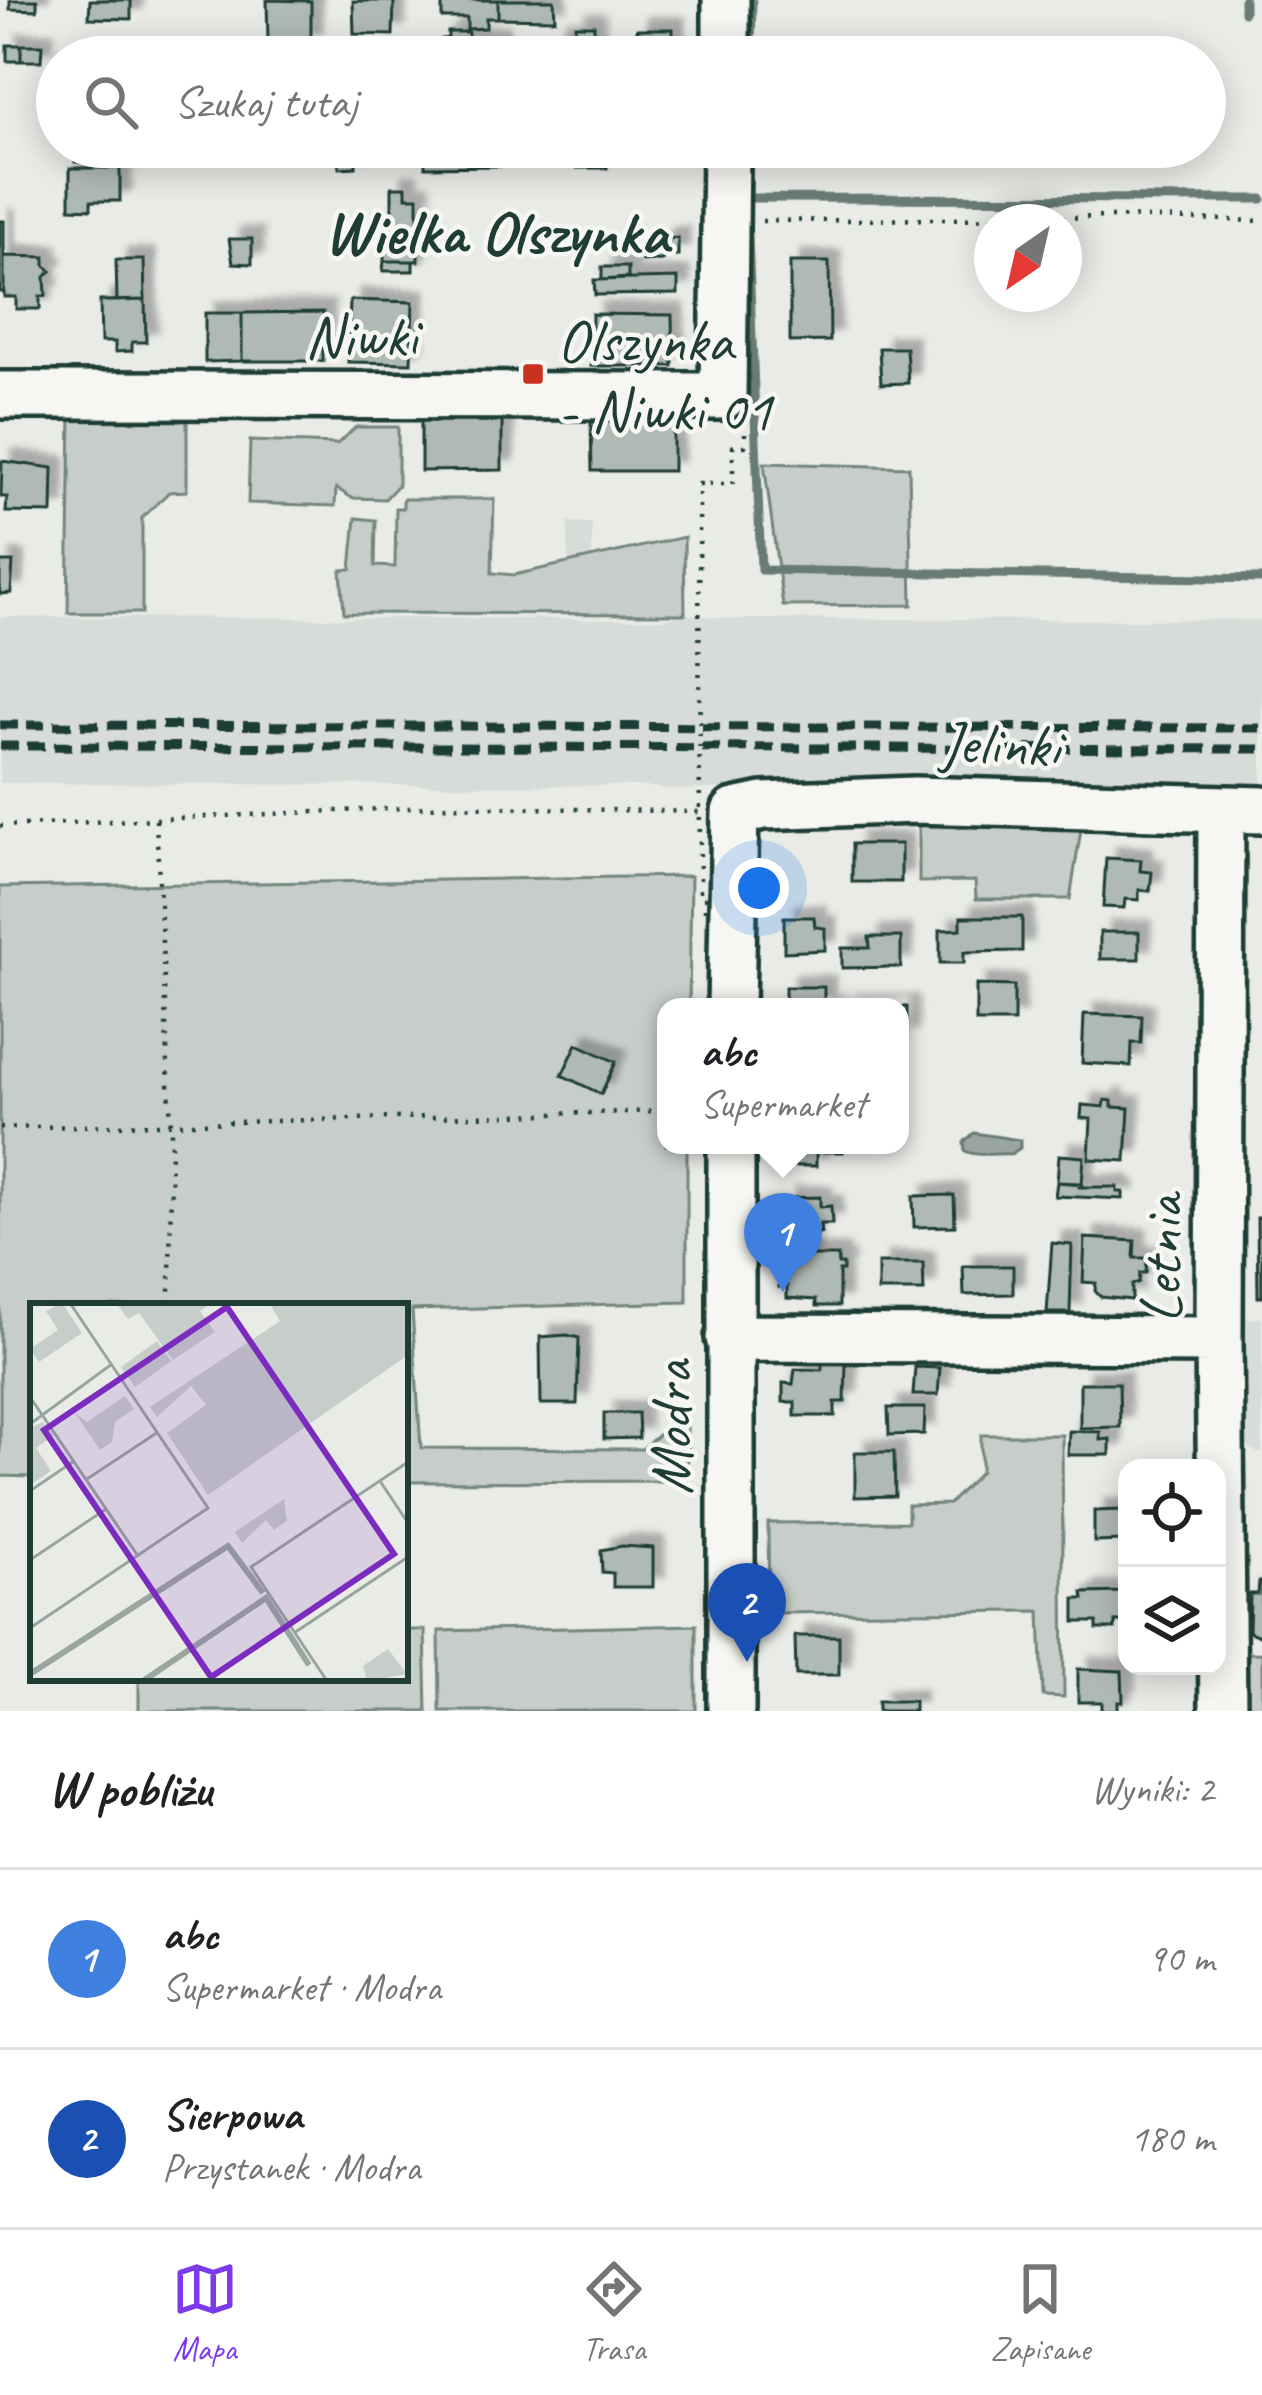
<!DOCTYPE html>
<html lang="pl">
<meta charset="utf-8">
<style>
body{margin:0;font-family:Caveat,sans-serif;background:#f6f6f6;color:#202124}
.controls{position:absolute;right:36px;bottom:36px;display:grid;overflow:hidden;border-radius:24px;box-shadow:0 6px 30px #0003}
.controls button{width:108px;height:108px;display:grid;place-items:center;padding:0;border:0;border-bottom:3px solid #e0e0e0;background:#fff;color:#202124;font:60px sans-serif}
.compass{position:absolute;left:974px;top:204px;width:108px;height:108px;border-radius:50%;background:#fff;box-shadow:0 6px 30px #0003;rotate:214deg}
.you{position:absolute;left:759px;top:888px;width:42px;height:42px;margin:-30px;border:9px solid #fff;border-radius:50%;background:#1a73e8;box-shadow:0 0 0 18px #1a73e833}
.badge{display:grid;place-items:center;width:78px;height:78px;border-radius:50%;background:#7c3aed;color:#fff;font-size:39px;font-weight:700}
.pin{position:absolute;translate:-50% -99px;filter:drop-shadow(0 3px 6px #0008)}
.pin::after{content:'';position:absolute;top:63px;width:42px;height:36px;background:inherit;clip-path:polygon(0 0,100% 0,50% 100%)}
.popup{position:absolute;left:657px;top:998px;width:252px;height:156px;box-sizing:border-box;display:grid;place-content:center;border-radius:24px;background:#fff;filter:drop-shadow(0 3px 9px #0005);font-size:39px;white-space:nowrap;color:#757577}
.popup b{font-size:45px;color:#202124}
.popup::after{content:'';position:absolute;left:50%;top:100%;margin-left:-24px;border:24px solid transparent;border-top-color:#fff}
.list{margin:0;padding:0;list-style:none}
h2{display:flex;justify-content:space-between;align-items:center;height:156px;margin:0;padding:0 48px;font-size:51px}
h2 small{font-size:39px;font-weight:400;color:#757577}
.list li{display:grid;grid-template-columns:78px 1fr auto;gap:36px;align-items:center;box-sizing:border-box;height:180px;padding:0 48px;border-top:3px solid #e0e0e0}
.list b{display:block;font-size:45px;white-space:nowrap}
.list p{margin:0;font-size:39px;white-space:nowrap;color:#757577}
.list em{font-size:39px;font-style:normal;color:#757577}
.icon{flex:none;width:66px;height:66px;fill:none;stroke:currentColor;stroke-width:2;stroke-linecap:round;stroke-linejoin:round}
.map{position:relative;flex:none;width:1262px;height:1711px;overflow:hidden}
.search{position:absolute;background:#fff;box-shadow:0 6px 30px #0003;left:36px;right:36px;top:36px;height:132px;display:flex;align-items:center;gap:30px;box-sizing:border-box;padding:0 42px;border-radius:66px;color:#757577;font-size:45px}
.sheet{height:516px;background:#fff}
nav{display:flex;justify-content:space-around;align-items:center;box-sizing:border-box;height:168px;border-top:3px solid #e0e0e0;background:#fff;font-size:33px;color:#757577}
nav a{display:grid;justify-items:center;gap:6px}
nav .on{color:#7c3aed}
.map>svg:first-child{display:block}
.built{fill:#d8dcd8}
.green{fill:#c7cec9;stroke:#73867e;stroke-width:3}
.water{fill:#99a6a0;stroke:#687c75;stroke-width:3}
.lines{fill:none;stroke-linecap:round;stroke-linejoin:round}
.stream{stroke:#687c75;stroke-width:9}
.building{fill:#b0bab5;stroke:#1f3d34;stroke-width:3;filter:url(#shadow)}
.minor-casing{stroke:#1f3d34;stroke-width:54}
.path{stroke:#1f3d34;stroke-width:4.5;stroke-dasharray:3 9;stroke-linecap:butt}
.minor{stroke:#f6f6f2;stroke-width:45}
.rail{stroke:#1f3d34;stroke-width:9;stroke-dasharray:18 9;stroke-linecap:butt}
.path-bridge{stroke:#1f3d34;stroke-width:4.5;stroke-dasharray:3 9;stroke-linecap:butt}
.poi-dot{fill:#c8321e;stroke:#f6f6f2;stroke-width:4.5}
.labels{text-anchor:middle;stroke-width:9;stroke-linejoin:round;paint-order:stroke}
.street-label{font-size:60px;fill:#1f3d34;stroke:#f6f6f2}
.poi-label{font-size:60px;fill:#1f3d34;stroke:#f6f6f2;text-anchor:start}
.neighbourhood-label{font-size:63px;font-weight:bold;fill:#1f3d34;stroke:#f6f6f2}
.inset-river{fill:none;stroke:#99a6a0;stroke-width:6}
.inset-road{fill:none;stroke:#98a59f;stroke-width:3}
.view{fill:#7b2cbf;fill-opacity:0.15;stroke:#7b2cbf;stroke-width:6}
.inset-edge{fill:none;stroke:#1f3d34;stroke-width:6}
</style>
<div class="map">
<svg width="1262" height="1711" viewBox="0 0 1262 1711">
<defs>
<filter id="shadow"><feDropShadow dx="11" dy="-11" stdDeviation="3" flood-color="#0004"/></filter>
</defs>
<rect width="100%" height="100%" fill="#e9ebe7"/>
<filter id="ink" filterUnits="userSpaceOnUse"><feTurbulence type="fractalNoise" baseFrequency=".00833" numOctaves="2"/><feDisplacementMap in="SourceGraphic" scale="24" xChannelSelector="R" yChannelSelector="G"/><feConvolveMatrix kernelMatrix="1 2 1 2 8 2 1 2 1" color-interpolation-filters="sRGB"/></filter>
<g filter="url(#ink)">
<!-- built -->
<path class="built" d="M568 523H592V557L568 563Z
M685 614 734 619 1262 620V787L857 783 681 790 639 786 0 783V617L663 619Z
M1262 1318V1453H1258L1241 1442 1232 1319Z"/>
<!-- green -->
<path class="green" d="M71 410 145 418 187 417V491L169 492 142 518V613H68Z
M356 427H398V485L385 499 352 498 336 488 335 506 248 503 250 441 337 444Z
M764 463 909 467 912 605 783 606Z
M403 499H494L492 573 514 575 684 537 685 614 344 613 341 570 351 569 356 518 376 520 375 566 395 567 396 508H403Z
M919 817 1082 823 1070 899H976L975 881 919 882Z
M691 876 689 1007H666V1145H687V1302L412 1310 421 1448 642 1449 687 1410V1481L405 1482V1306H33V1477L0 1476V887Z
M981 1435H1062L1064 1697 1043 1696 1040 1611 769 1613 768 1523 908 1522V1505L949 1504 981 1471Z
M696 1625V1711H440L439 1631Z
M405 1630H425L427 1711H139V1678H405Z
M1262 1653V1711H1237L1234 1654Z"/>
<!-- water -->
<path class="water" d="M974 1133 1020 1140V1148L1011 1154C997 1153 978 1157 965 1151L964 1142Z"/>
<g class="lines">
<!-- stream -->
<path class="stream" d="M1244 12V0
M751 57 752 0
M749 147 748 198 1262 199
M748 235 761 570 1262 579"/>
</g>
<!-- building -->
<path class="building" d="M10 0H37V10L10 9Z
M90 0H131V19L89 18Z
M267 0 311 1V42L276 45V42H268Z
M442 0H498V18H486V28L467 29V18H442Z
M498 0H554L555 19 498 18Z
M353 1H394L393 35 354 34Z
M575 25H594V57H576Z
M637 29H673V57H638Z
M448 32H468V39L498 38V54L442 55V39L448 38Z
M558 33H576V57H554V37Z
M7 45H21V61H7Z
M21 45H42L41 61H21Z
M75 147H127V162H75Z
M127 147H156V162H127Z
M425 147H499L500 166 425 167Z
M577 147H607V168H577Z
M339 148H356V167L339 168Z
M70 168H120V201H91V209L70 208Z
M392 187H406V197H418V261H384V220L392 219Z
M0 221H4V292H0Z
M678 238V256H663V239Z
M229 239H252V264L233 263Z
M663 244V260L642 261 641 245Z
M4 256 45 257V265L51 271 45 277 46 296H40V309H16V297H4Z
M116 260H144L145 300 117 301Z
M384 261H413V271H383Z
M790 262H829L830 341 790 342Z
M602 267H628V278L602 280Z
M678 278V294L595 295 594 280Z
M145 300 146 342H132V351L115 352V342H101L100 301Z
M350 300 413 302 411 363 348 362Z
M323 312V361H242V313Z
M205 313H242V361L205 362Z
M592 314 672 315 673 366H591Z
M879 348H906L908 383 881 384Z
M421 421H502V470L421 471Z
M591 422H673V471H592Z
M2 461 53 468 52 513 6 512 7 497H1Z
M0 562H13L11 593 0 594Z
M852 844H901V882H852Z
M1106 858 1141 860 1140 871 1152 872 1150 891 1139 890V900L1125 899 1124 908 1103 907Z
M784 917H814L815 927 825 928V950L784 952Z
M961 917H1022V951L964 952V963H940V930L961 929Z
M1100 932H1139V959H1100Z
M869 937H901V967L842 968V948H870Z
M976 985 1014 986V1022H976Z
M785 987H824V1007H836H785Z
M845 1006 907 1007V1039H900V1007Z
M1084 1014 1142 1016 1141 1043H1132L1131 1066 1082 1063Z
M577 1044 616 1062 601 1094 562 1075Z
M1105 1100 1112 1101V1107L1129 1108 1126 1161 1089 1159 1091 1119 1081 1118 1082 1105 1104 1107Z
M779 1145H843V1152H816V1166H785V1150H779Z
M1059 1155 1084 1157 1082 1184 1057 1182Z
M1057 1182 1079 1183V1187H1117V1192H1123V1199L1055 1196Z
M954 1195 955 1226 914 1227 913 1196Z
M820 1197V1207L831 1206 832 1224H820L821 1233H786L785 1198Z
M1257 1218H1262V1297H1258Z
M1085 1238 1135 1241 1134 1258H1147L1146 1273H1140L1139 1282 1132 1285V1300L1101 1297 1095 1291 1096 1283 1083 1282Z
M1052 1243 1072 1245 1070 1313H1047Z
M780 1256H838V1264H843V1271H839V1306H816V1300L787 1298V1286L779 1287Z
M878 1263H923L924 1291H878Z
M963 1266H1013V1294L964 1295Z
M567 1335 579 1338 577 1404H541L540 1337Z
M822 1361H846L845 1402H835V1416H795V1402H783V1383L793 1384 795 1369 822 1370Z
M915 1367 940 1368 938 1395H913Z
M1080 1383H1119L1120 1427 1080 1428Z
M888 1408H925L924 1434 889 1435Z
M604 1413H638L639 1438 604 1439Z
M1069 1431 1100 1432V1440L1110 1439V1455H1068Z
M855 1452H894L895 1496 855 1497Z
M1122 1510H1127V1545L1123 1541 1094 1542V1511Z
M622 1546 653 1548V1587H613V1573L602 1572 601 1550Z
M1259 1582H1262V1637L1249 1632 1250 1594H1258Z
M1127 1592V1622H1115V1629H1097V1622H1075V1599H1084L1083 1593Z
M795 1636H839V1675H796Z
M1078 1669 1122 1671 1123 1702H1118V1711H1102V1702H1078Z
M878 1701H914V1711H878Z"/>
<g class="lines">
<defs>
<path id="minor" d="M726 0V57
M0 395 723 396 726 147
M1221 809 1219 1340 1223 1711
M731 1007 735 812 763 806 914 800 1262 810
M729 1338 1219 1340
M731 1711V1145"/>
</defs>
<!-- minor casing -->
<use href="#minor" class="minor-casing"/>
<!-- path -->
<path class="path" d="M762 221 1117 217 1262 221
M709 484H733V446H745V423
M156 820 171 1125 170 1306
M0 826 450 806 699 812
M0 1128 666 1111"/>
<!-- minor -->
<use href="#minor" class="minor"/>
<!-- rail -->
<path class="rail" d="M0 725 1262 728
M0 746 1262 749"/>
<!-- path-bridge -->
<path class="path-bridge" d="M705 911V898H700L699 484H709"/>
</g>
</g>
<!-- markers -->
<rect class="poi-dot" x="521" y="362" width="24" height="24" rx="6"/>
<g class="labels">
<!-- street labels -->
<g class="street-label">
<text x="361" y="356">Niwki</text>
<text transform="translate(1000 743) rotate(2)" y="21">Jelinki</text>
<text transform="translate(1160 1259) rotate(-89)" y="21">Letnia</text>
<text transform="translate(670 1428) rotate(-90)" y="21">Modra</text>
</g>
<!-- poi labels -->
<g class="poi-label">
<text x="557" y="361">Olszynka<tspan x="557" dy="69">- Niwki 01</tspan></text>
</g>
<!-- neighbourhood labels -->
<g class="neighbourhood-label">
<text x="496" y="253">Wielka Olszynka</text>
</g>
</g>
<!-- overview -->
<g transform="translate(30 1303)">
<rect width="378" height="378" fill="#e9ebe7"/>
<path d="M32 0 52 30 9 59 0 46 28 27 16 8ZM86 0H182L170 8 185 29 143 57 109 10 98 16ZM239 0H378V52L178 192 137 130 176 102 161 83 127 114 120 104 250 18ZM127 38 141 58 105 84 91 64ZM95 93 104 106 85 119 82 139 70 147 45 110 57 119ZM13 119 24 132 6 145 21 168 3 180 0 125ZM254 196 257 218 244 227 236 217 212 240 205 229ZM358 346 377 371 337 378 333 363Z" fill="#c7cec9"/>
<path class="inset-river" d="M0 371 198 243 233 290M113 378 236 295 279 362"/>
<path class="inset-road" d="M0 94 108 253M0 121 82 61M57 176 128 129M350 178 378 220M0 188 44 158M0 257 76 206M0 325 178 205 40 0M264 330 378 254M297 378 221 264 378 159"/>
<path class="view" d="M197 4 364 251 181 374 14 127Z"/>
<rect width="378" height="378" class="inset-edge"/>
</g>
</svg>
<div class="controls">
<button><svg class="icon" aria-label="locate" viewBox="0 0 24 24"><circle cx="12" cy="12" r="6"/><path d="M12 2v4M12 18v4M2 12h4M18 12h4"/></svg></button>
<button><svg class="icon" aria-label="layers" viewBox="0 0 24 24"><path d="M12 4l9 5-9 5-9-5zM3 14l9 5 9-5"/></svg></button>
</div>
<svg class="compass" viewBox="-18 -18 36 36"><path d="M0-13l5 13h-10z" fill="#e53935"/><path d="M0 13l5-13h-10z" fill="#757577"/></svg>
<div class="you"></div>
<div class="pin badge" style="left:783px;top:1292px;background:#3f7fe0">1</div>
<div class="popup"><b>abc</b>Supermarket</div>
<div class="pin badge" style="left:747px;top:1662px;background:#1a4fb4">2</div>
<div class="search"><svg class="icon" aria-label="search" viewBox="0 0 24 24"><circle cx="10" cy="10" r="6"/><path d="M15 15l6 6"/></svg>Szukaj tutaj</div>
</div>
<section class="sheet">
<h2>W pobliżu<small>Wyniki: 2</small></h2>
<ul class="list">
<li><span class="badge" style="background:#3f7fe0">1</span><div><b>abc</b><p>Supermarket · Modra</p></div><em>90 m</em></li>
<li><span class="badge" style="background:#1a4fb4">2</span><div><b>Sierpowa</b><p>Przystanek · Modra</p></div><em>180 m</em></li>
</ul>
</section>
<nav>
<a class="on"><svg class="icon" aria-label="map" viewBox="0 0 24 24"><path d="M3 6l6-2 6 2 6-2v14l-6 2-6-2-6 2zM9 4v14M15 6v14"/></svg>Mapa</a>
<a><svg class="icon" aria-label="directions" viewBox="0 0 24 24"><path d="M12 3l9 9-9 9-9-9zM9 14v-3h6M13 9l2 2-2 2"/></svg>Trasa</a>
<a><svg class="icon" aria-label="saved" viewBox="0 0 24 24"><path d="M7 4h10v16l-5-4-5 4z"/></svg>Zapisane</a>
</nav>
